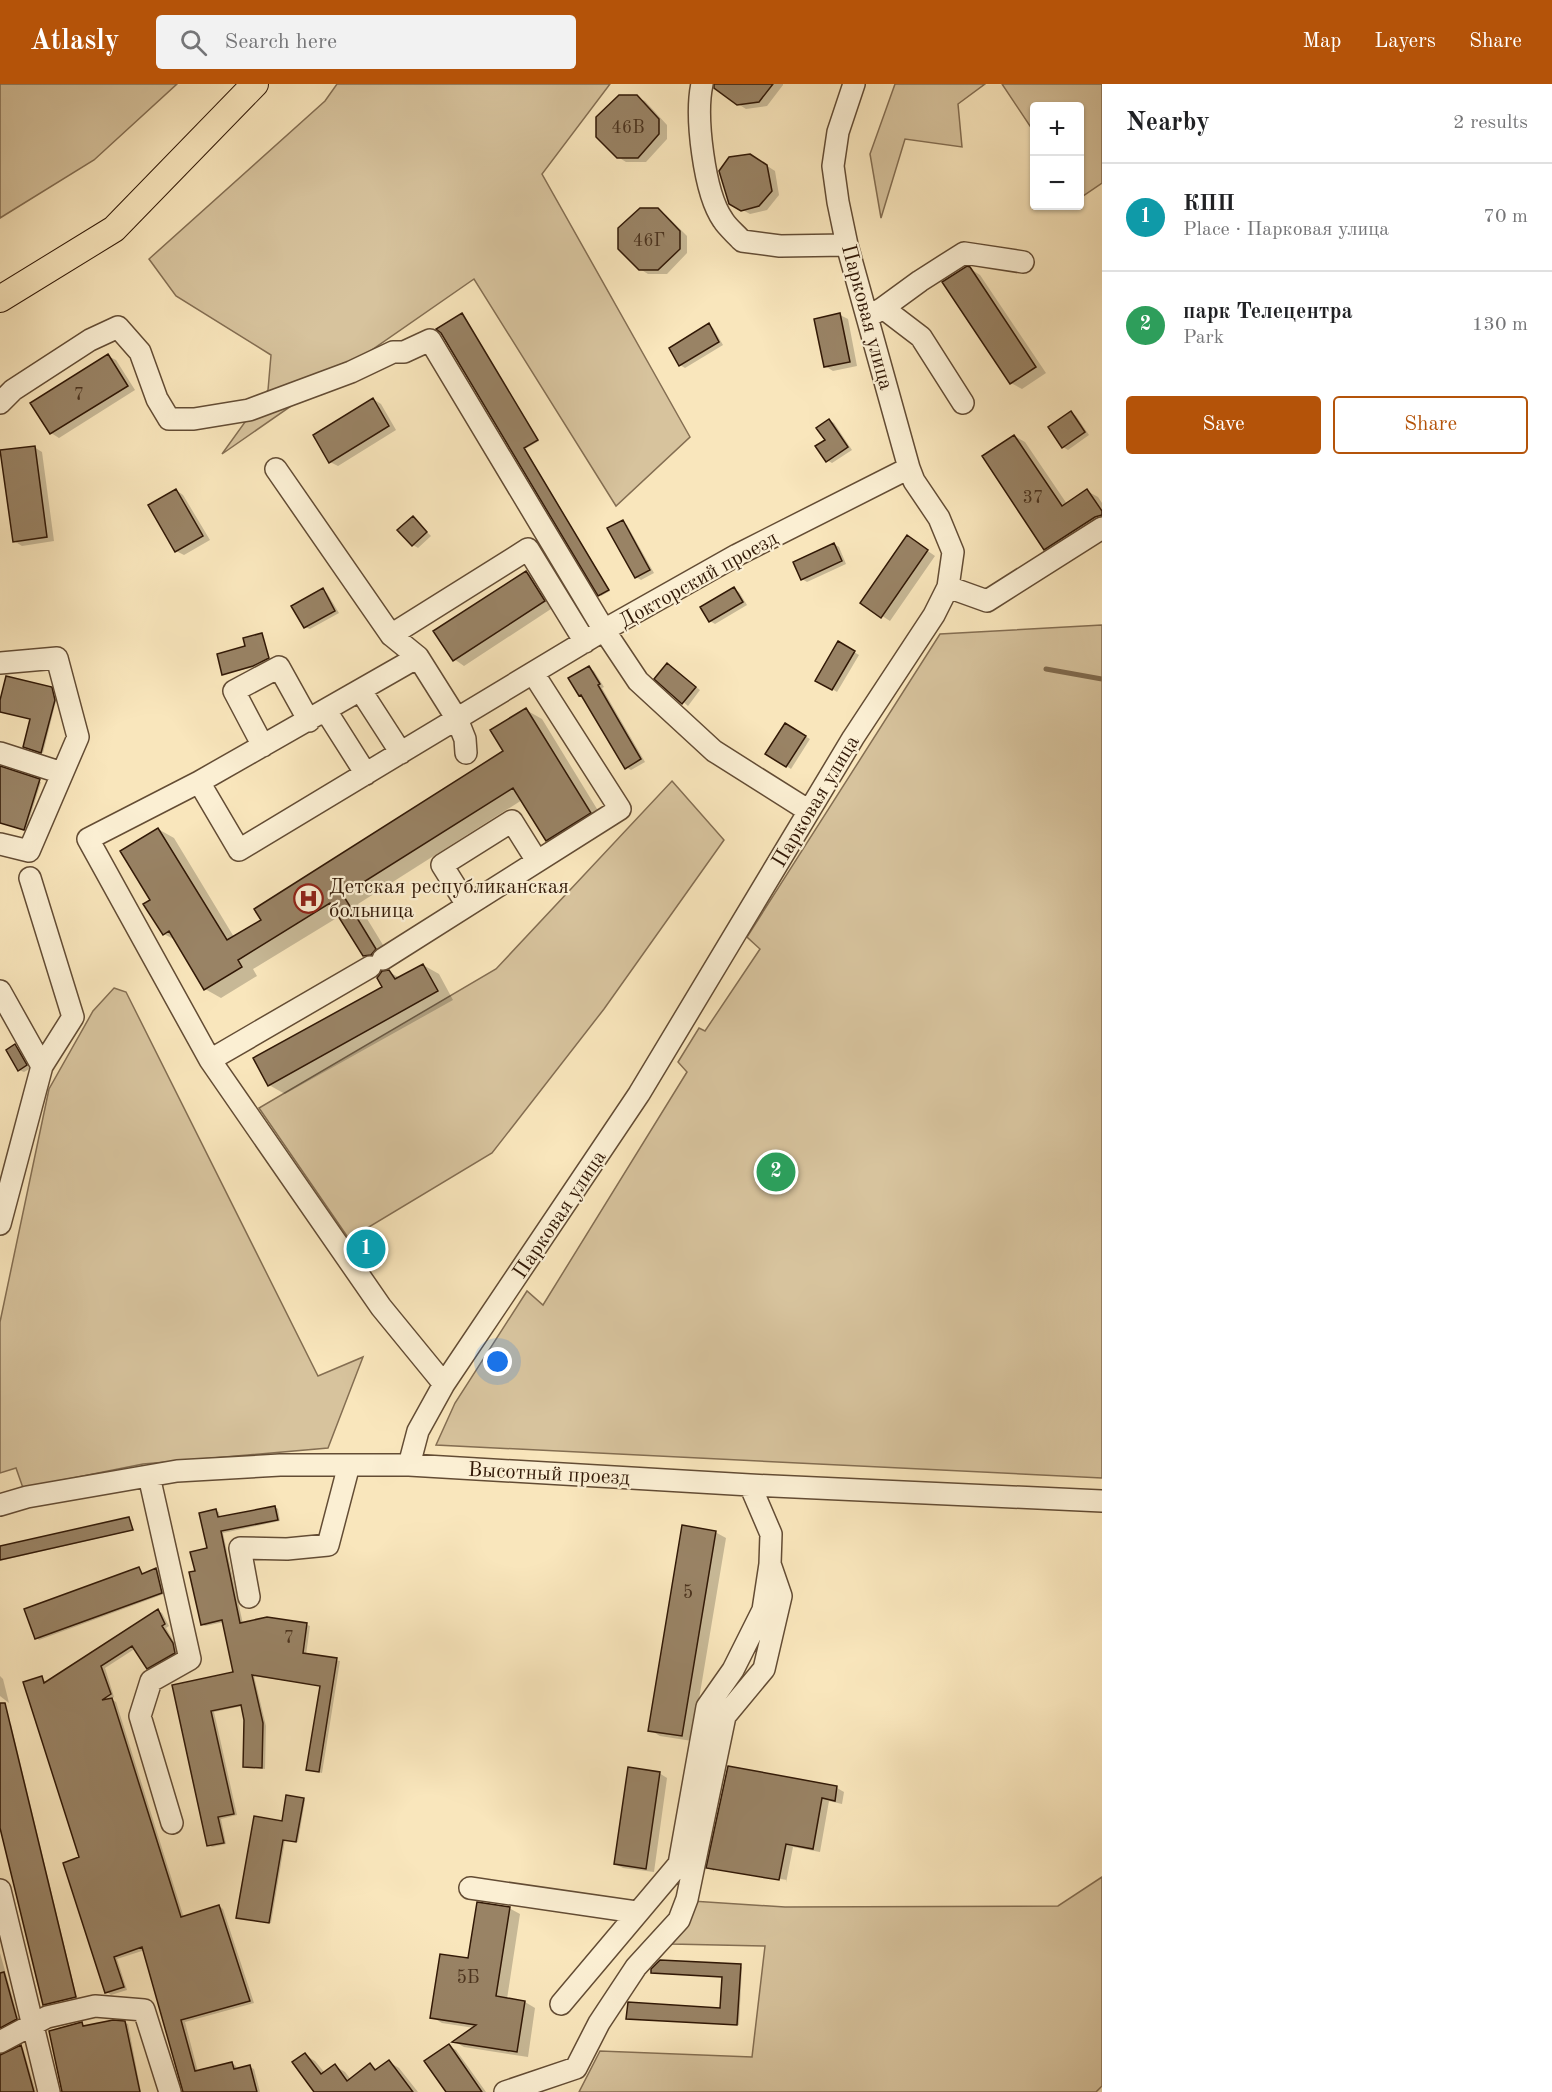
<!DOCTYPE html>
<meta charset="utf-8">
<style>
body{margin:0;font-family:"Old Standard TT",serif;background:#f2f2f2;color:#202124}
.controls{position:absolute;right:18px;top:18px;display:grid;overflow:hidden;border-radius:6px;box-shadow:0 2px 4px #0004}
.controls button{width:54px;height:54px;display:grid;place-items:center;padding:0;border:0;border-bottom:2px solid #e0e0e0;background:#fff;color:#202124;font:30px sans-serif}
.you{position:absolute;left:498px;top:1278px;width:21px;height:21px;margin:-15px;border:4px solid #fff;border-radius:50%;background:#1a73e8;box-shadow:0 0 0 9px #1a73e833}
.badge{display:grid;place-items:center;width:39px;height:39px;border-radius:50%;background:#b45309;color:#fff;font-size:20px;font-weight:700}
.pin{position:absolute;translate:-50% -50%;border:3px solid #fff;box-shadow:0 2px 6px #0006}
.list{margin:0;padding:0;list-style:none}
h2{display:flex;justify-content:space-between;align-items:center;height:78px;margin:0;padding:0 24px;font-size:26px}
h2 small{font-size:20px;font-weight:400;color:#757577}
.list li{display:grid;grid-template-columns:39px 1fr auto;gap:18px;align-items:center;box-sizing:border-box;height:108px;padding:0 24px;border-top:2px solid #e0e0e0}
.list b{display:block;font-size:22px;white-space:nowrap}
.list p{margin:0;font-size:20px;white-space:nowrap;color:#757577}
.list em{font-size:20px;font-style:normal;color:#757577}
.actions{display:flex;gap:12px;padding:18px 24px}
.actions a{flex:1;padding:14px 0;border:2px solid #b45309;border-radius:6px;text-align:center;font-size:21px;color:#b45309}
.actions .main{background:#b45309;color:#fff}
.icon{flex:none;width:33px;height:33px;fill:none;stroke:currentColor;stroke-width:2;stroke-linecap:round;stroke-linejoin:round}
.map{position:relative;flex:none;width:1102px;height:2008px;overflow:hidden}
header{display:flex;align-items:center;gap:36px;box-sizing:border-box;height:84px;padding:0 30px;background:#b45309;color:#fff}
header strong{font-size:28px}
nav{display:flex;gap:33px;margin-inline-start:auto;font-size:21px}
.search{width:420px;height:54px;background:#f2f2f2;display:flex;align-items:center;gap:15px;box-sizing:border-box;padding:0 21px;border-radius:6px;color:#757577;font-size:22px}
main{display:flex}
aside{flex:1;background:#fff}
.map>svg:first-child{display:block}
.green{fill:#d7c39d;stroke:#846e52;stroke-width:1.5}
.shadow{fill:#0003}
.lines{fill:none;stroke-linecap:round;stroke-linejoin:round}
.stream{stroke:#806a4e;stroke-width:5}
.building{fill:#998365;stroke:#311806;stroke-width:1.5}
.minor-casing{stroke:#634c34;stroke-width:24}
.major-casing{stroke:#311806;stroke-width:28}
.minor{stroke:#fbefd3;stroke-width:21}
.major{stroke:#f9e6bc;stroke-width:26}
.labels{text-anchor:middle;stroke-width:4.5;stroke-linejoin:round;paint-order:stroke}
.number-label{font-size:18px;fill:#4b331e}
.street-label{font-size:21px;fill:#311806;stroke:#fbefd3}
.poi-label{font-size:21px;fill:#311806;stroke:#fbefd3;text-anchor:start}
</style>
<header>
<strong>Atlasly</strong>
<div class="search"><svg class="icon" aria-label="search" viewBox="0 0 24 24"><circle cx="10" cy="10" r="6"/><path d="M15 15l6 6"/></svg>Search here</div>
<nav><a>Map</a><a>Layers</a><a>Share</a></nav>
</header>
<main>
<div class="map">
<svg width="1102" height="2008" viewBox="0 0 1102 2008">
<rect width="100%" height="100%" fill="#f9e6bc"/>
<filter id="stains"><feTurbulence type="fractalNoise" baseFrequency=".00333" numOctaves="4"/><feColorMatrix values="0 0 0 0 .2 0 0 0 0 .09 0 0 0 0 .02 0 0 0 .5 -.17"/></filter>
<radialGradient id="worn" r=".72"><stop offset=".6" stop-color="#630" stop-opacity="0"/><stop offset="1" stop-color="#630" stop-opacity=".3"/></radialGradient>
<!-- green -->
<path class="green" d="M0 0H177L94 76 0 134Z
M337 0H610L542 90 690 353 616 422 474 195 222 370 268 306 271 271 176 212 149 175 325 17Z
M895 0H985L958 20 962 63 905 55 881 134 870 70Z
M1002 0H1102V99L1080 114V22H1034V48Z
M1102 541V1394L436 1361 455 1319 527 1207 543 1221 687 988 678 978 699 944 705 947 760 865 747 853 940 550Z
M672 697 724 756 604 925 492 1069 349 1155 259 1024 496 885Z
M114 904 126 908 318 1292 363 1273 328 1364 143 1380 23 1404 16 1384 0 1389V1238L49 1005 93 927Z
M1102 1793V2002L1096 2008H579L600 1967 752 1973 765 1862 671 1860 692 1817 785 1823 1058 1822Z"/>
<!-- shadow -->
<path class="shadow" d="M716 0H783V1L767 22 746 25 738 20Z
M636 13 645 17 667 41V55L646 78H626L618 73Z
M758 76 775 87 779 111 767 126 750 130 730 119Z
M658 126 666 131 687 152V169L667 190H648L640 185Z
M969 184 980 191 1046 289 1022 305 1011 299Z
M462 231 539 357 525 365 610 507 601 512 442 248Z
M840 231 848 235 857 282 833 287 825 282Z
M709 241 713 244 723 261 685 284 680 281Z
M108 272 116 276 135 306 59 354 51 349Z
M373 315 381 320 396 346 338 382 330 378Z
M1072 329 1076 332 1089 351 1068 366 1063 363Z
M829 336 834 339 852 366 832 379 827 376Z
M1014 352 1025 358 1067 420 1087 407 1098 413 1102 419V430L1101 428 1048 462V465L1102 431V441L1056 471 1045 464Z
M34 363 42 368 54 457 22 462 14 457Z
M176 406 183 411 210 456 184 471 176 467Z
M413 434 431 452 418 464 413 461Z
M623 438 627 441 654 489 641 496 636 493Z
M915 458 935 472 890 537 862 519Z
M834 460 839 463 846 480 807 498 802 495Z
M526 488 537 494 554 523 464 582 454 575Z
M734 505 739 508 747 521 715 540 710 537Z
M323 506 327 509 339 529 310 545 305 543Z
M262 551 270 575 255 583 223 590Z
M839 559 859 571 837 608 818 596Z
M589 584 594 587 604 603 602 604 645 678 631 686 626 683 584 613 580 611Z
M672 584 700 606 688 622 656 594Z
M51 605 53 606 56 617 43 669 27 663 32 635 0 627V622Z
M526 626 542 635 605 738 562 765 547 756 522 716 358 820 391 874 380 880 364 871 340 832 253 885 257 892 221 914 205 905 177 857 164 850 152 817 158 745 174 754 234 853 263 836 505 668Z
M786 641 810 655 791 685 767 669Z
M0 684 41 698 26 746 0 739Z
M423 881 439 890 453 916 285 1010 269 1001 384 904 389 888 400 894Z
M15 962 20 965 31 984 24 988 19 986Z
M275 1423 278 1425 280 1437 223 1449 243 1540 307 1541 310 1542 306 1571 340 1577 322 1689 308 1685 321 1602 254 1592 266 1642 265 1685 244 1682 245 1636 242 1622 214 1628 237 1731 221 1735 226 1760 212 1763 209 1761 174 1602 235 1589 224 1538 205 1542 202 1540 196 1488 208 1466 215 1427 219 1428 220 1434Z
M128 1434 134 1446 0 1477V1463Z
M715 1448 726 1454 692 1657 660 1652 650 1646Z
M139 1485 143 1491 156 1485 158 1486 164 1510 39 1556 37 1554Z
M158 1527 162 1529 169 1542 166 1544 177 1563 179 1571 152 1586 148 1584 136 1564 105 1584 114 1613 111 1615 116 1618 184 1834 219 1822 223 1825 254 1919 185 1938 198 1988 232 1979 236 1982 237 1986 250 1983 254 1985 260 2008H185L145 1866 117 1875 127 1906 111 1911 107 1908 81 1774 42 1594 47 1599Z
M0 1592 3 1595 9 1619 0 1612Z
M9 1639 11 1640 77 1914 46 1921 44 1920 0 1738V1641Z
M729 1684 837 1704 844 1708 842 1720 829 1717 820 1768 793 1763 786 1799 714 1787 786 1799 787 1796 714 1784V1787L708 1783Z
M659 1689 667 1694 654 1788 623 1784 615 1780Z
M303 1715 305 1716 298 1758 285 1756 271 1839 240 1834 283 1738Z
M509 1824 520 1830 507 1915 525 1918 535 1924 528 1973 464 1963 455 1958 474 1944 442 1939 432 1933 470 1876Z
M0 1869 19 1936 0 1947Z
M740 1882 742 1883 739 1941 630 1935 722 1925Z
M125 1939 128 1940 141 2008H63L82 1940 85 1943Z
M449 1962 456 1966 486 2008H448Z
M21 1963 23 1964 36 2008H1L0 1972Z
M305 1971 315 1977 325 1989 335 1982 345 1988 351 1996 370 1981 378 1986 389 1978 399 1984 418 2008H316Z"/>
<g class="lines">
<!-- stream -->
<path class="stream" d="M1046 585 1102 595"/>
</g>
<!-- building -->
<path class="building" d="M714 0H773L759 18 737 21 714 4Z
M619 11H637L659 35V50L638 74H617L596 53V33Z
M750 70 767 81 772 107 759 122 741 127 729 120 719 87 729 73Z
M640 124H658L680 147V165L658 186H639L618 165V144Z
M967 182 970 183 1036 283 1010 300 942 198Z
M462 229 538 356 524 364 609 506 598 512 441 249 436 245Z
M840 229 850 278 824 283 814 235Z
M709 239 719 258 679 282 669 264Z
M108 270 128 302 50 350 30 319Z
M373 314 389 342 329 379 313 351Z
M1071 327 1085 348 1062 364 1048 343Z
M829 335 848 363 826 378 815 362 825 356 816 344Z
M1014 351 1062 422 1087 405 1102 427V431L1095 433 1044 466 982 372Z
M35 362 47 453 13 458 0 366Z
M176 405 203 452 175 468 148 421Z
M413 432 427 448 412 462 397 446Z
M623 436 650 486 635 494 607 444Z
M907 451 928 466 881 534 860 519Z
M834 459 842 477 801 496 793 478Z
M526 487 545 517 453 577 433 547Z
M734 503 743 518 709 538 700 523Z
M323 504 335 527 304 544 291 522Z
M262 549 269 574 253 582 222 591 217 570 245 562 243 554Z
M838 557 855 567 832 606 815 597Z
M667 579 696 603 682 620 654 595Z
M589 582 600 600 598 601 641 675 625 685 581 611 579 612 568 594Z
M6 592 52 603 55 616 41 669 23 663 30 635 0 628V616Z
M526 624 591 729 546 757 513 704 343 811 376 865 371 871 363 872 330 819 238 876 242 883 204 906 169 847 163 851 143 820 150 816 120 767 158 744 227 856 261 836 254 825 503 667 490 646Z
M785 639 806 652 786 683 765 670Z
M0 682 40 695 24 746 0 739Z
M423 880 438 907 268 1002 253 974 382 903 377 894 382 887 389 886 395 895Z
M15 960 27 981 18 987 6 966Z
M275 1422 278 1436 221 1447 240 1539 267 1533 307 1539 303 1569 337 1574 319 1688 306 1686 320 1602 252 1591 263 1639 262 1684 243 1683 244 1636 241 1621 211 1627 234 1730 218 1733 224 1759 207 1762 172 1601 233 1588 222 1536 201 1541 189 1488 195 1487 190 1468 207 1464 199 1429 216 1425 218 1433Z
M129 1433 133 1446 0 1476V1462Z
M682 1441 716 1447 682 1652 648 1647Z
M139 1483 142 1490 156 1484 162 1509 35 1555 24 1525Z
M158 1525 165 1540 162 1542 173 1559 175 1569 147 1585 132 1562 101 1582 111 1610 102 1616 112 1614 181 1833 219 1821 250 1917 181 1936 195 1987 232 1978 234 1985 250 1981 257 2008H183L142 1863 114 1873 124 1903 105 1909 63 1779 79 1773 23 1598 42 1592 44 1599Z
M0 1619H5L76 1913 43 1921 0 1744Z
M728 1682 837 1702 835 1717 822 1714 813 1765 786 1760 779 1796 706 1784Z
M628 1683 660 1688 646 1785 614 1780Z
M286 1711 304 1714 296 1758 283 1756 269 1839 236 1834 254 1732 282 1737Z
M477 1818 510 1823 496 1912 525 1917 517 1968 452 1958 476 1941 430 1934 440 1870 468 1874Z
M660 1876 741 1880 737 1941 626 1935 628 1918 720 1924 722 1893 651 1889V1885Z
M4 1888 17 1935 0 1944V1889Z
M113 1936 125 1937 140 2008H62L49 1947 82 1938 83 1942Z
M449 1960 482 2008H446L424 1977Z
M21 1961 34 2008H0V1971Z
M305 1969 321 1990 335 1980 347 1997 370 1979 375 1986 389 1976 413 2008H314L292 1978Z"/>
<g class="lines">
<defs>
<path id="minor" d="M702 0C695 32 704 109 723 136 728 144 736 150 742 157L780 162 847 161
M883 224 920 197 964 169 1023 178
M873 230 883 224 921 253 963 319
M0 319 13 306 90 256 118 243 140 268 157 315 169 335H194L249 326 351 288 393 268H404L430 256 604 546 239 766 199 698
M276 385 391 551 418 573 457 635 465 655 466 669
M948 503 987 517 1102 444
M391 551 528 465 585 558
M418 573 199 698 88 755 210 976 381 1223 444 1300
M0 579 57 574 78 653 29 767 0 760
M361 607 401 669
M326 627 366 690
M263 662 234 607 279 583 309 637
M0 669 62 689
M809 727 714 667 638 597 604 546 737 471 909 384
M467 821 442 781 512 737 537 777
M383 875 620 725 533 589
M0 907 42 982
M210 976 370 883
M0 1140 42 982 73 933 30 794
M409 1381 418 1347 444 1300 639 1010 853 654 934 531 948 503 953 468 939 434 914 397 909 384 847 161 838 118 833 82 838 48 854 0
M149 1392 190 1575 151 1597 140 1632 172 1739
M0 1421 27 1413 177 1387 280 1381H409L750 1401 1102 1417
M249 1513 240 1464 287 1465 328 1461 349 1381
M470 1804 636 1828
M0 1806 49 2008
M561 1920 679 1780 707 1623 733 1586 763 1526 770 1480 771 1450 750 1401
M0 1958 47 1933 95 1922 144 1926 170 2008
M505 2008 576 1984 599 1939 636 1883 679 1836 687 1815 725 1632 764 1585 781 1512 770 1480"/>
<path id="major" d="M0 215 114 145 255 0"/>
</defs>
<!-- minor casing -->
<use href="#minor" class="minor-casing"/>
<!-- major casing -->
<use href="#major" class="major-casing"/>
<!-- minor -->
<use href="#minor" class="minor"/>
<!-- major -->
<use href="#major" class="major"/>
</g>
<!-- icons -->
<defs>
<symbol id="hospital-ring" viewBox="-11 -11 22 22"><circle r="9.5" fill="#fbefd3" stroke="#8f2418" stroke-width="1.5"/><path d="M-5-5h3v3.5h4V-5h3V5h-3V1.5h-4V5h-3Z" fill="#8f2418"/></symbol>
</defs>
<g fill-rule="evenodd">
<use href="#hospital-ring" x="292" y="798" width="33" height="33"/>
</g>
<g class="labels">
<!-- number labels -->
<g class="number-label">
<text x="628" y="49">46В</text>
<text x="649" y="162">46Г</text>
<text x="79" y="316">7</text>
<text x="1033" y="419">37</text>
<text x="688" y="1514">5</text>
<text x="289" y="1559">7</text>
<text x="468" y="1899">5Б</text>
</g>
<!-- street labels -->
<g class="street-label">
<text transform="translate(868 233) rotate(75)" y="7">Парковая улица</text>
<text transform="translate(698 495) rotate(-29)" y="7">Докторский проезд</text>
<text transform="translate(815 717) rotate(-59)" y="7">Парковая улица</text>
<text transform="translate(559 1130) rotate(-56)" y="7">Парковая улица</text>
<text transform="translate(549 1389) rotate(3)" y="7">Высотный проезд</text>
</g>
<!-- poi labels -->
<g class="poi-label">
<text x="329" y="809">Детская республиканская<tspan x="329" dy="24">больница</tspan></text>
</g>
</g>
<rect width="100%" height="100%" filter="url(#stains)"/>
<rect width="100%" height="100%" fill="url(#worn)"/>
</svg>
<div class="controls">
<button>+</button>
<button>−</button>
</div>
<div class="you"></div>
<div class="pin badge" style="left:366px;top:1165px;background:#0f9aa8">1</div>
<div class="pin badge" style="left:776px;top:1088px;background:#2e9e5b">2</div>
</div>
<aside>
<h2>Nearby<small>2 results</small></h2>
<ul class="list">
<li><span class="badge" style="background:#0f9aa8">1</span><div><b>КПП</b><p>Place · Парковая улица</p></div><em>70 m</em></li>
<li><span class="badge" style="background:#2e9e5b">2</span><div><b>парк Телецентра</b><p>Park</p></div><em>130 m</em></li>
</ul>
<div class="actions"><a class="main">Save</a><a>Share</a></div>
</aside>
</main>
